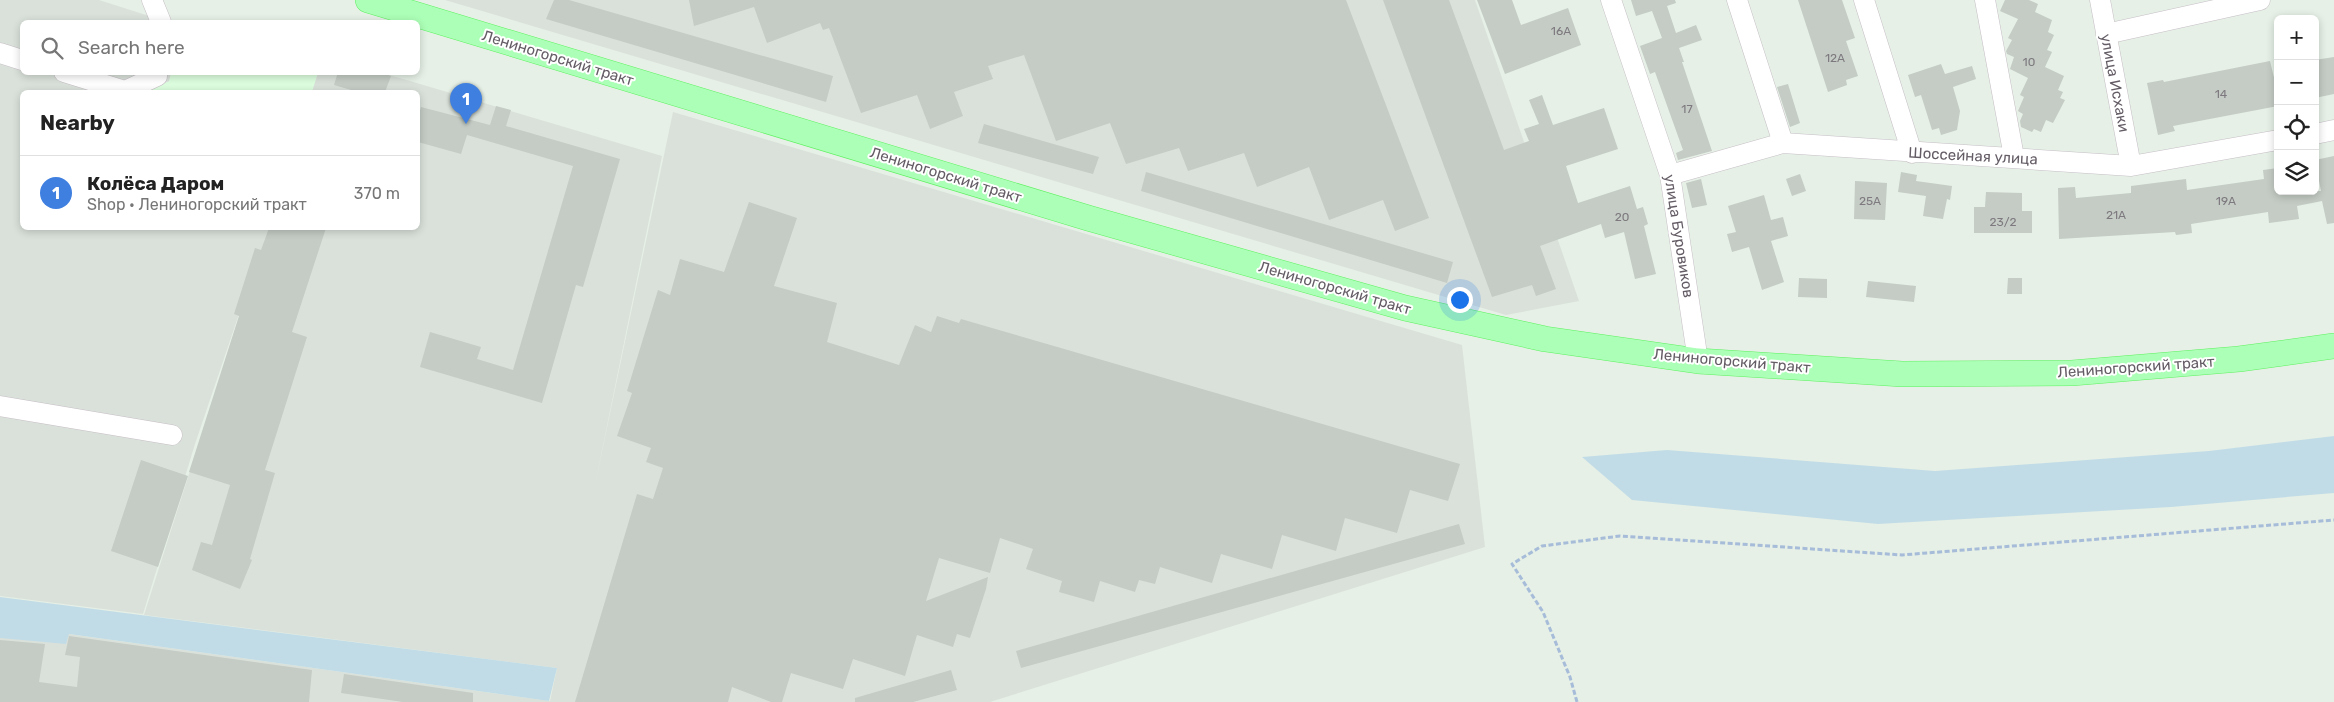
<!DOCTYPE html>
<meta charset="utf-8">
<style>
body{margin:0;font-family:Rubik,sans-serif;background:#f6f6f6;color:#222}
.controls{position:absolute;right:15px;top:15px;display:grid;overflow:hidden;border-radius:8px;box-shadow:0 2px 8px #0003}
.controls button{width:45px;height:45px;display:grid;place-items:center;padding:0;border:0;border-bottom:1px solid #e0e0e0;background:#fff;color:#222;font:25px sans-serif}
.you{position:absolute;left:1459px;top:299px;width:18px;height:18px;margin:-12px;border:4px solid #fff;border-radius:50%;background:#1a73e8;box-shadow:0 0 0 8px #1a73e833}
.badge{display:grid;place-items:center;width:32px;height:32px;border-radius:50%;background:#111827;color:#fff;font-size:16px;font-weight:700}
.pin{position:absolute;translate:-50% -41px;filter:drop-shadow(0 1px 2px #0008)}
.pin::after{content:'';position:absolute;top:26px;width:18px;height:15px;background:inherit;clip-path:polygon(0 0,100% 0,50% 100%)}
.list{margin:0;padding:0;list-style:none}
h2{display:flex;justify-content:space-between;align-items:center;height:65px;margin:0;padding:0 20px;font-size:21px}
h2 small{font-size:16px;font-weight:400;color:#767676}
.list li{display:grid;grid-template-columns:32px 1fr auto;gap:15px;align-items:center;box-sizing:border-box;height:75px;padding:0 20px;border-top:1px solid #e0e0e0}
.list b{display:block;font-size:19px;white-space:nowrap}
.list p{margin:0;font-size:16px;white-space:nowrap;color:#767676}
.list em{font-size:16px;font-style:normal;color:#767676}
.icon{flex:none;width:28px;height:28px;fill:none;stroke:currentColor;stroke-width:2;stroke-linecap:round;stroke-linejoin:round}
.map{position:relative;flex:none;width:2334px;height:702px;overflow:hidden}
.search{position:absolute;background:#fff;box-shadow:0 2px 8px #0003;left:20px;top:20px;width:400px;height:55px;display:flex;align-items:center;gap:12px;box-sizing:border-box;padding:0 18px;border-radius:8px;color:#767676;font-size:19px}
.panel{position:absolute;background:#fff;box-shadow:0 2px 8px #0003;left:20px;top:90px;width:400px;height:140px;border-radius:8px}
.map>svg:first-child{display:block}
.commercial{fill:#ddfedf}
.industrial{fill:#dae1da}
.green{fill:#c2dce7}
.building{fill:#c4ccc5}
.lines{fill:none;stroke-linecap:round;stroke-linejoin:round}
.minor-casing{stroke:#c6bfc6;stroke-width:21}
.major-casing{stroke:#5df15f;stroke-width:26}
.path{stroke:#a6bcd9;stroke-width:3;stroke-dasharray:5 2.5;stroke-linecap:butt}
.minor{stroke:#fff;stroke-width:20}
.major{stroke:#acffb7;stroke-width:25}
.labels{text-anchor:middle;stroke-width:4;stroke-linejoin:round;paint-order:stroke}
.number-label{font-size:12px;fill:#7d797e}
.street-label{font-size:15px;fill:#655d66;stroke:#fff}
</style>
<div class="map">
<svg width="2334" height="702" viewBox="0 0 2334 702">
<rect width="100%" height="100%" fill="#e6f0e6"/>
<!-- commercial -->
<path class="commercial" d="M171 73H318L312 92H140L169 81Z"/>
<!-- industrial -->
<path class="industrial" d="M0 0H99L168 22H22V72L171 73 169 81 140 92H22V228H418V92H312L318 73H383L662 156 595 485 673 112 1462 345 1485 547 990 702H0V636L47 631 550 701 557 668 144 615 256 264 195 444 143 614 0 596Z
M445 0H1475L1579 301 1506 315Z"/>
<!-- green -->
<path class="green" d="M2334 436V493L2171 507 1878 524 1632 500 1582 457 1667 450 1935 471 2209 451Z
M0 597 557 668 549 701 69 634 66 644 0 638Z"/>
<!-- building -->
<path class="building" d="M554 0H569L833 76 826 102 546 19Z
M689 0H1346L1429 218 1395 231 1383 200 1329 220 1309 167 1257 187 1244 153 1188 171 1179 148 1126 164 1110 123 1056 141 1024 55 988 66 993 79 954 92 963 116 930 129 917 95 861 113 829 28 823 30 820 23 767 43 754 7 694 26Z
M1383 0H1449L1504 150 1529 141 1524 129 1539 124 1529 100 1542 95 1553 125 1604 108 1618 149 1566 166 1578 203 1630 186 1637 209 1643 207 1648 224 1644 226 1656 274 1635 279 1624 232 1605 238 1601 224 1540 246 1556 289 1536 296 1532 285 1492 297Z
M1477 0H1512L1521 25 1568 8 1581 45 1505 74Z
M1631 0H1675L1676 3 1667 6 1676 33 1696 25 1702 40 1679 48 1684 62H1682L1712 151 1678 160 1676 153 1683 150 1655 72 1650 74 1640 46 1662 38 1652 11 1636 16Z
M1798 0H1842L1855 38 1846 41 1858 76 1846 80 1847 85 1828 92Z
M2005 0H2029L2038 4 2035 12 2052 20 2048 32 2054 35 2047 50 2052 52 2045 67 2064 76 2058 90 2063 92 2060 98 2065 100 2053 123 2046 120 2041 132 2034 129 2032 132 2021 127 2020 121 2023 114 2018 111 2024 97 2020 95 2028 78 2010 69 2014 57 2007 54 2006 51 2012 40 2008 38 2018 19 2000 11Z
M2334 57V94L2315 98V60Z
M2270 61 2278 94V106L2173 126 2175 131 2158 135 2147 83 2163 80 2164 82Z
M1941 64 1945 74 1972 66 1976 79 1953 87 1960 111 1957 130 1941 135 1939 128 1932 130 1921 95 1915 97 1908 75Z
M338 72H380L391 76 385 92H358L334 85Z
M1788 84 1800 123 1790 127 1777 87Z
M496 106 511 110 506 126 620 159 583 287 576 285 542 403 420 367 430 332 481 347 477 359 513 370 573 166 467 135 461 154 418 142V117L421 107 490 125Z
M984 124 1099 157 1093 174 978 143Z
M2334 156V223L2327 224 2322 201 2297 206 2299 219 2269 223 2268 212 2191 224 2192 233 2176 235 2175 232 2059 239 2058 188 2075 187 2076 198 2131 193V186L2186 179 2187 190 2264 179 2263 170 2278 168V191H2321L2315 160Z
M1146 172 1453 262 1447 283 1141 191Z
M1901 172 1917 175 1916 181 1952 186 1950 200 1947 199 1943 219 1923 216 1926 196 1898 192Z
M1800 174 1806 191 1792 196 1786 179Z
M1701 179 1707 205 1692 208 1686 183Z
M1855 181 1887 183 1885 220 1854 219Z
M1986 192 2022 193V211H2032V233H1974V207H1985Z
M1764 195 1771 220 1783 217 1788 236 1771 241 1784 282 1762 290 1749 247 1732 252 1727 234 1736 232 1728 206Z
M749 202 797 218 774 286 837 303 827 342 899 365 915 325 931 332 937 316 959 323 961 319 1460 464 1448 501 1410 490 1397 533 1345 518 1336 551 1282 535 1272 569 1221 554 1212 583 1160 567 1155 584 1139 580 1135 592 1100 581 1094 602 1059 592 1062 581 1026 569 1033 549 1000 538 990 573 939 558 926 601 988 577 986 589 970 638 957 634 953 647 917 635 905 676 853 659 843 689 791 673 782 702H771L732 687 728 702H575L637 494 653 499 663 468 646 462 651 448 617 436 632 393 627 391 658 290 670 295 680 259 724 272Z
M269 228H326L292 332 307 337 265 470 275 473 250 559 252 560 240 589 192 570 201 542 212 545 230 485 189 472 239 316 234 314 255 248 261 250Z
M1799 278 1827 279V298L1798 297Z
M2008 278H2022V294H2007Z
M1868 281 1916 286 1914 302 1866 297Z
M141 460 188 476 158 567 111 551Z
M1459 524 1465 544 1021 668 1016 651Z
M69 636 312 670 309 702H0V640L45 644 39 682 77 687 80 657 65 655Z
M951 670 957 690 913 702H855V698Z
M344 674 473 693V702H403L341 693Z"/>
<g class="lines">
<defs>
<path id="minor" d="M152 0 161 22
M1611 0 1670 175 1698 361
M1737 0 1783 143
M1864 0 1912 153
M1985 0 2014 157
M2100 0 2131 166
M2106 34 2260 0
M0 53 22 60
M64 72 125 91
M124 92 125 91 157 76V72
M2315 134 2334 130
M1670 175 1783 143 2131 166 2278 140
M0 406 172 435"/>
<path id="major" d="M368 0 1088 218 1405 308 1545 339 1698 361 1902 374 2072 373 2239 359 2334 346"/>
</defs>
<!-- minor casing -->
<use href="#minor" class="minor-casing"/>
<!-- major casing -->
<use href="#major" class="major-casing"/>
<!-- path -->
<path class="path" d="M1577 702 1570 677 1543 612 1512 564 1542 546 1620 536 1902 555 2334 520"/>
<!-- minor -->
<use href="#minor" class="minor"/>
<!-- major -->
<use href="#major" class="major"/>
</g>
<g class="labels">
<!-- number labels -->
<g class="number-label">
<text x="1561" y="35">16А</text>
<text x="1835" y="62">12А</text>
<text x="2029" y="66">10</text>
<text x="2221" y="98">14</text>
<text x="1687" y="113">17</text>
<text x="1870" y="205">25А</text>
<text x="2226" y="205">19А</text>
<text x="2116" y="219">21А</text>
<text x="1622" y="221">20</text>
<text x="2003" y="226">23/2</text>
</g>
<!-- street labels -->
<g class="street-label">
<text transform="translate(558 58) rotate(17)" y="5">Лениногорский тракт</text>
<text transform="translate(2115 83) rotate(79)" y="5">улица Исхаки</text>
<text transform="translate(1973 156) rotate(3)" y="5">Шоссейная улица</text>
<text transform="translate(946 175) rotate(17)" y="5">Лениногорский тракт</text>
<text transform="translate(1679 236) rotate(81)" y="5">улица Буровиков</text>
<text transform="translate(1335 288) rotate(16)" y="5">Лениногорский тракт</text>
<text transform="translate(1732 361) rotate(5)" y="5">Лениногорский тракт</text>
<text transform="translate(2136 367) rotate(-4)" y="5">Лениногорский тракт</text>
</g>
</g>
</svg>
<div class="controls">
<button>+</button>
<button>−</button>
<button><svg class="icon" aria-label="locate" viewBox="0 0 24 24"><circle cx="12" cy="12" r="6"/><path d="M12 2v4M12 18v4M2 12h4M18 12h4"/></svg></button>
<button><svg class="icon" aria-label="layers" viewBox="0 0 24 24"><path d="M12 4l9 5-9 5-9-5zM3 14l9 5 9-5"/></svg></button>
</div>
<div class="you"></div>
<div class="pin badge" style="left:466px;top:124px;background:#3f7fe0">1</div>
<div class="search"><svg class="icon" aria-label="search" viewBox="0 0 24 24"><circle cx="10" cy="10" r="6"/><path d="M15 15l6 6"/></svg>Search here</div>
<section class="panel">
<h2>Nearby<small></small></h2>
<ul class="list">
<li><span class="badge" style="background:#3f7fe0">1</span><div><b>Колёса Даром</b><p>Shop · Лениногорский тракт</p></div><em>370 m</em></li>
</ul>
</section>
</div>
